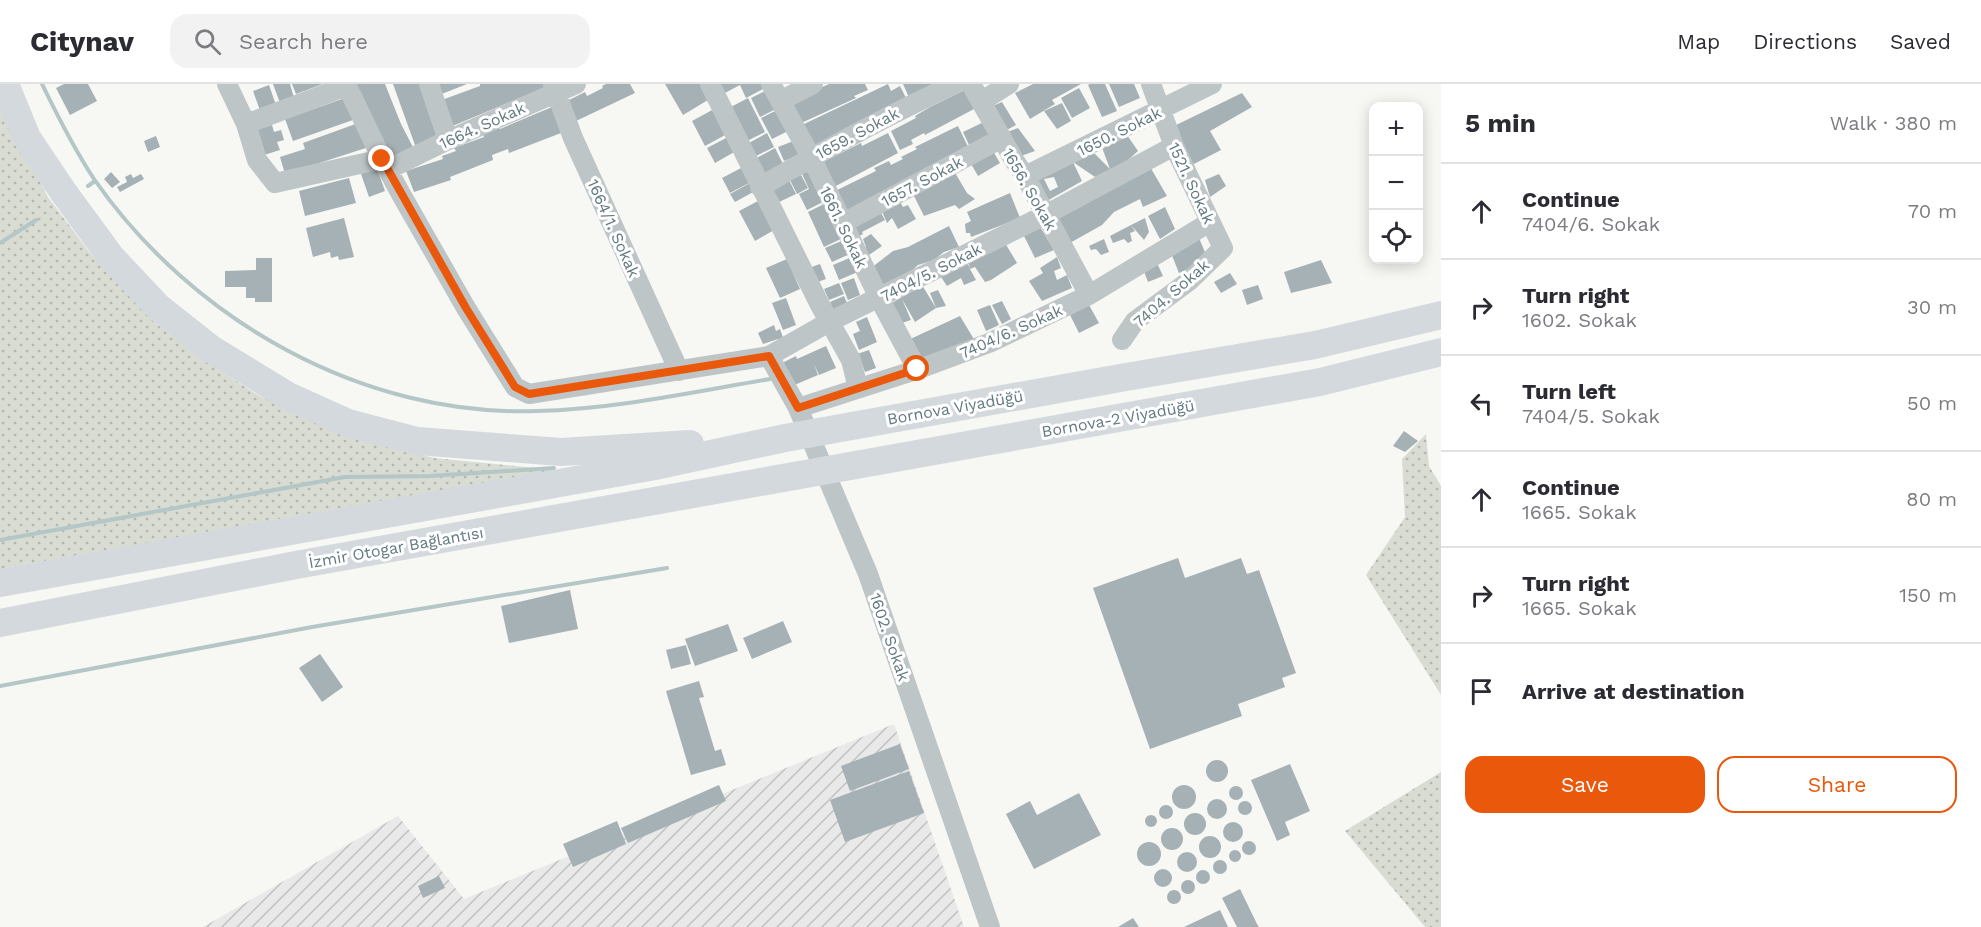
<!DOCTYPE html>
<meta charset="utf-8">
<style>
body{margin:0;font-family:"Work Sans",sans-serif;background:#f2f2f3;color:#2b2b33}
.controls{position:absolute;right:18px;top:18px;display:grid;overflow:hidden;border-radius:12px;box-shadow:0 3px 15px #0003}
.controls button{width:54px;height:54px;display:grid;place-items:center;padding:0;border:0;border-bottom:2px solid #e1e1e2;background:#fff;color:#2b2b33;font:30px sans-serif}
.stop{position:absolute;width:18px;height:18px;margin:-14px;border:4px solid #ea580c;border-radius:50%;background:#fff}
.stop.end{background:#ea580c;border-color:#fff;box-shadow:0 2px 6px #0008}
.list{margin:0;padding:0;list-style:none}
h2{display:flex;justify-content:space-between;align-items:center;height:78px;margin:0;padding:0 24px;font-size:26px}
h2 small{font-size:20px;font-weight:400;color:#7c7c81}
.list li{display:grid;grid-template-columns:39px 1fr auto;gap:18px;align-items:center;box-sizing:border-box;height:96px;padding:0 24px;border-top:2px solid #e1e1e2}
.list b{display:block;font-size:22px;white-space:nowrap}
.list p{margin:0;font-size:20px;white-space:nowrap;color:#7c7c81}
.list em{font-size:20px;font-style:normal;color:#7c7c81}
.actions{display:flex;gap:12px;padding:18px 24px}
.actions a{flex:1;padding:14px 0;border:2px solid #ea580c;border-radius:18px;text-align:center;font-size:21px;color:#ea580c}
.actions .main{background:#ea580c;color:#fff}
.icon{flex:none;width:33px;height:33px;fill:none;stroke:currentColor;stroke-width:2;stroke-linecap:round;stroke-linejoin:round}
.map{position:relative;flex:none;width:1441px;height:843px;overflow:hidden}
header{display:flex;align-items:center;gap:36px;box-sizing:border-box;height:84px;padding:0 30px;background:#fff;border-bottom:2px solid #e1e1e2}
header strong{font-size:28px}
nav{display:flex;gap:33px;margin-inline-start:auto;font-size:21px}
.search{width:420px;height:54px;background:#f2f2f3;display:flex;align-items:center;gap:15px;box-sizing:border-box;padding:0 21px;border-radius:18px;color:#7c7c81;font-size:22px}
main{display:flex}
aside{flex:1;background:#fff}
.map>svg:first-child{display:block}
.industrial{fill:url(#industrial-furrows)}
.grass{fill:url(#grass-dots)}
.lines{fill:none;stroke-linecap:round;stroke-linejoin:round}
.stream{stroke:#b4c6c6;stroke-width:4}
.building{fill:#a5b1b4;fill-rule:evenodd}
.minor{stroke:#bec5c7;stroke-width:20}
.highway{stroke:#d3d9dc;stroke-width:28}
.route{stroke:#ea580c;stroke-width:8}
.labels{text-anchor:middle;stroke-width:6;stroke-linejoin:round;paint-order:stroke}
.street-label{font-size:16px;fill:#627980;stroke:#fff}
</style>
<header>
<strong>Citynav</strong>
<div class="search"><svg class="icon" aria-label="search" viewBox="0 0 24 24"><circle cx="10" cy="10" r="6"/><path d="M15 15l6 6"/></svg>Search here</div>
<nav><a>Map</a><a>Directions</a><a>Saved</a></nav>
</header>
<main>
<div class="map">
<svg width="1441" height="843" viewBox="0 0 1441 843">
<defs>
<pattern id="industrial-furrows" width="10" height="10" patternUnits="userSpaceOnUse" patternTransform="scale(1.5)"><rect width="10" height="10" fill="#e8e9e8"/><path d="M-1 1l2-2M0 10L10 0M9 11l2-2" fill="none" stroke="#bfc2c1"/></pattern>
<pattern id="grass-dots" width="8" height="8" patternUnits="userSpaceOnUse" patternTransform="scale(1.5)"><rect width="8" height="8" fill="#d8dcd3"/><path d="M2 2h.1M6 6h.1" fill="none" stroke="#b3b7b0" stroke-width="1.8" stroke-linecap="round"/></pattern>
</defs>
<rect width="100%" height="100%" fill="#f7f7f4"/>
<!-- industrial -->
<path class="industrial" d="M894 640 964 843H203L398 732 464 815Z"/>
<!-- grass -->
<path class="grass" d="M0 13 15 49 48 113 90 169 154 238 208 279 260 312 317 339 382 360 434 374 557 386 0 485Z
M1426 350 1429 382 1441 402V611L1366 491 1405 433 1402 375Z
M1441 688V843H1425L1345 747Z"/>
<g class="lines">
<!-- stream -->
<path class="stream" d="M42 0C58 33 74 65 94 95 193 237 363 333 537 327 615 325 693 308 770 295
M88 102 95 97
M0 159 36 136
M0 456 345 393 430 392 554 384
M0 602 312 543 667 484"/>
</g>
<!-- building -->
<path class="building" d="M64 0H88L97 17 70 31 56 4Z
M273 0H290L294 14 280 19Z
M292 0H323L296 10Z
M355 0H385L401 40 416 69 389 79Z
M393 0H424L444 54 416 64Z
M434 0H467L439 11Z
M480 0H545L546 3 450 43 439 17 480 2Z
M606 0H630L635 9 576 37 567 17 585 8 587 12 603 4 602 2Z
M665 0H706L713 13 683 31Z
M715 0H766L767 3 746 14 740 1 721 11Z
M829 0H865L868 6 854 12 856 14 799 40 789 18Z
M888 0 891 7 900 2 909 20 813 65 802 41Z
M903 0H934L911 18Z
M1033 0H1081L1052 16 1055 20 1030 35 1015 9Z
M1090 0H1105L1117 27 1102 33 1088 1Z
M1109 0H1134L1140 14 1119 23Z
M269 1 277 24 261 29 253 7Z
M1079 4 1090 24 1072 34 1061 14Z
M769 5 778 24 760 33 751 14Z
M965 6 974 25 925 51 924 49 911 56 913 60 900 66 891 47 916 34 915 32 930 23Z
M1242 9 1252 23 1210 47 1221 66 1190 82 1172 43Z
M345 14 353 36 293 57 285 35Z
M748 14 765 48 745 58 727 25Z
M1002 18 1016 41 1001 49 988 24Z
M1062 19 1071 37 1057 45 1044 27Z
M552 23 561 49 509 69 508 65 492 71 493 76 450 93 451 96 414 108 406 87 443 75 442 72 456 67 454 64 484 53 483 48 499 42 500 45Z
M714 25 727 50 705 62 692 37Z
M779 25 790 46 772 55 761 34Z
M986 37 993 52 970 63 963 48Z
M361 38 369 63 285 90 280 73 305 65 303 59Z
M272 41 274 48 281 46 284 56 277 58 280 66 264 71 256 46Z
M958 42 970 67 845 132 833 108 876 87 874 84 889 77 891 81 903 75 901 73 917 65 915 63Z
M1018 44 1035 67 1018 73 1002 50Z
M767 49 774 63 754 73 747 60Z
M888 49 898 69 832 104 819 80 861 59 862 62Z
M1127 51 1138 67 1127 77 1095 93 1073 78 1091 66 1110 85 1101 61Z
M156 52 160 63 148 68 144 57Z
M728 53 736 67 715 79 707 64Z
M796 56 802 70 784 77 778 63Z
M775 64 783 80 763 91 755 75Z
M993 67 1000 79 978 92 970 78Z
M1073 78 1082 97 1040 121 1028 97ZM1054 93 1058 103 1050 107 1044 95Z
M1149 81 1167 112 1143 123 1140 115 1114 128 1102 141 1068 160 1053 136Z
M376 82 385 107 369 113 360 87Z
M743 83 751 98 730 109 722 94Z
M811 86 825 117 807 126 799 110 809 105 802 90Z
M954 87 967 109 975 115 959 125 955 121 924 132 913 110Z
M111 88 120 98 112 104 104 95Z
M131 90 133 94 141 90 144 95 120 108 117 103 127 98 125 93Z
M1219 90 1226 102 1210 113 1205 96Z
M801 91 808 104 797 110 790 96Z
M349 94 356 119 305 132 299 107Z
M789 96 796 110 777 119 771 105Z
M750 99 755 107 735 118 730 110Z
M1010 109 1020 134 971 153 970 149H966L965 140 971 137 967 128Z
M758 117 774 146 755 157 739 127Z
M828 118 845 153 824 163 808 128Z
M900 118 903 123 908 121 916 135 898 145 892 134 887 139 881 125Z
M1165 123 1175 145 1160 155 1148 132Z
M881 129 885 136 862 148 863 150 854 155 849 141Z
M344 134 354 173 339 176 338 172 331 174 330 168 313 173 306 144Z
M1145 134 1149 148 1144 156 1131 141Z
M1039 141 1054 166 1035 174 1023 150Z
M1131 141 1135 147 1130 149 1132 157 1128 159 1124 155 1113 159 1110 152Z
M949 142 959 163 944 168 934 176 918 181 906 192 882 206 871 184 893 167 908 163Z
M871 150 882 162 866 173 862 166 866 163 863 155Z
M1199 154 1207 173 1194 179 1195 182 1179 189 1171 169Z
M846 155 852 169 832 178 825 164Z
M1104 155 1109 168 1101 171 1096 165 1091 166 1089 162Z
M1005 159 1017 179 991 196 985 198 975 183 970 185 976 196 964 201 961 194 947 202 941 193 968 180 970 185 968 176Z
M854 172 860 187 839 196 833 181Z
M1057 173 1061 184 1054 187 1057 196 1067 191 1072 204 1042 217 1029 197 1043 189 1040 184Z
M256 174H272V218H255V214H246V203H225V187L256 186Z
M787 175 800 205 780 214 766 184Z
M1321 176 1332 199 1291 209 1284 188Z
M1157 179 1163 192 1148 198 1143 185Z
M820 180 826 195 815 199 809 184Z
M1230 189 1237 200 1221 209 1214 198Z
M854 194 860 211 848 216 841 199Z
M839 199 844 210 829 216 824 205Z
M922 201 936 224 915 238 902 215 911 236 899 240 887 222Z
M1258 201 1263 215 1247 221 1242 206Z
M938 206 946 222 936 224 930 209Z
M844 212 849 224 835 230 830 218Z
M786 214 796 241 783 246 772 219Z
M1002 217 1011 235 1002 240 992 221Z
M990 221 999 241 986 247 977 226Z
M1089 221 1099 239 1079 249 1070 231Z
M960 232 975 257 919 280 906 257Z
M867 233 877 258 859 266 853 250 860 247 856 238Z
M774 241 776 247 780 245 784 256 780 258 778 255 763 260 758 249Z
M826 262 836 284 819 291 814 280 818 291 792 302 782 279 796 272 797 275Z
M869 266 876 284 865 288 861 277 854 271Z
M1404 347 1418 357 1405 368 1393 362Z
M1178 474 1185 494 1241 474 1247 490 1259 486 1296 589 1282 594 1285 603 1238 620 1242 632 1150 665 1093 504Z
M570 506 578 545 509 559 501 522Z
M783 537 792 558 752 575 743 554Z
M728 540 738 567 695 582 685 555Z
M686 561 691 580 671 585 666 566Z
M320 570 343 603 322 618 299 584Z
M699 597 704 613 699 614 715 667 721 665 726 681 691 691 666 607Z
M900 660 909 685 850 707 841 682Z
M1206 687a11 11 0 1 1 22 0a11 11 0 1 1-22 0Z
M1290 680 1310 727 1285 738 1290 751 1277 757 1251 696Z
M909 687 924 729 845 758 830 716Z
M719 701 726 717 628 759 621 744Z
M1172 713a12 12 0 1 1 24 0a12 12 0 1 1-24 0Z
M1229 709a7 7 0 1 1 14 0a7 7 0 1 1-14 0Z
M1079 709 1101 751 1034 785 1006 730 1030 717 1037 731Z
M1207 725a10 10 0 1 1 20 0a10 10 0 1 1-20 0Z
M1238 724a7 7 0 1 1 14 0a7 7 0 1 1-14 0Z
M1159 728a7 7 0 1 1 14 0a7 7 0 1 1-14 0Z
M1184 740a11 11 0 1 1 22 0a11 11 0 1 1-22 0Z
M1145 737a6 6 0 1 1 12 0a6 6 0 1 1-12 0Z
M617 737 626 760 573 783 563 760Z
M1223 748a10 10 0 1 1 20 0a10 10 0 1 1-20 0Z
M1161 755a11 11 0 1 1 22 0a11 11 0 1 1-22 0Z
M1199 763a11 11 0 1 1 22 0a11 11 0 1 1-22 0Z
M1242 764a7 7 0 1 1 14 0a7 7 0 1 1-14 0Z
M1137 770a12 12 0 1 1 24 0a12 12 0 1 1-24 0Z
M1229 772a6 6 0 1 1 12 0a6 6 0 1 1-12 0Z
M1177 778a10 10 0 1 1 20 0a10 10 0 1 1-20 0Z
M1213 783a7 7 0 1 1 14 0a7 7 0 1 1-14 0Z
M1154 794a9 9 0 1 1 18 0a9 9 0 1 1-18 0Z
M1196 793a7 7 0 1 1 14 0a7 7 0 1 1-14 0Z
M439 792 445 804 423 814 418 802Z
M1181 803a7 7 0 1 1 14 0a7 7 0 1 1-14 0Z
M1240 805 1257 840 1259 843H1237L1222 814Z
M1167 813a7 7 0 1 1 14 0a7 7 0 1 1-14 0Z
M1220 826 1228 843H1184Z
M1133 834 1139 843H1118Z"/>
<g class="lines">
<!-- minor -->
<path class="minor" d="M227 0 246 40 257 76 275 99 382 75
M346 0 382 75 402 112 466 224 515 303 529 310 769 272 829 238 1045 131 1174 62
M429 0 448 56
M553 0 573 54 679 287
M710 0 820 221 851 276 858 304
M771 0 811 73 879 214 917 285
M971 0 1014 76 1025 92 1089 211
M780 17 813 0
M982 17 1009 0
M246 40 347 2
M389 85 448 56 576 0
M1025 92 1212 0
M760 103C824 66 888 31 955 0
M843 139 1002 54
M1122 256 1135 237 1189 197 1223 164 1174 62 1151 0
M769 272 798 324 868 490 990 843
M798 324 919 285 989 259 1089 211 1210 138"/>
<!-- highway -->
<path class="highway" d="M5 0 27 54 64 109 111 173 158 223 211 265 288 312 348 339 417 357 561 368 690 360
M0 499 655 382 785 354 1126 293 1315 261 1441 231
M0 539 296 481 1320 298 1441 268"/>
</g>
<g class="lines">
<!-- route -->
<path class="route" d="M382 75 466 224 515 303 529 310 769 272 798 324 917 285"/>
</g>
<g class="labels">
<!-- street labels -->
<g class="street-label">
<text transform="translate(482 41) rotate(-24)" y="6">1664. Sokak</text>
<text transform="translate(1119 47) rotate(-26)" y="6">1650. Sokak</text>
<text transform="translate(857 49) rotate(-28)" y="6">1659. Sokak</text>
<text transform="translate(922 97) rotate(-28)" y="6">1657. Sokak</text>
<text transform="translate(1192 99) rotate(65)" y="6">1521. Sokak</text>
<text transform="translate(1030 105) rotate(60)" y="6">1656. Sokak</text>
<text transform="translate(844 143) rotate(64)" y="6">1661. Sokak</text>
<text transform="translate(614 144) rotate(66)" y="6">1664/1. Sokak</text>
<text transform="translate(931 188) rotate(-27)" y="6">7404/5. Sokak</text>
<text transform="translate(1171 209) rotate(-41)" y="6">7404. Sokak</text>
<text transform="translate(1011 247) rotate(-24)" y="6">7404/6. Sokak</text>
<text transform="translate(955 323) rotate(-10)" y="6">Bornova Viyadüğü</text>
<text transform="translate(1118 334) rotate(-10)" y="6">Bornova-2 Viyadüğü</text>
<text transform="translate(396 463) rotate(-10)" y="6">İzmir Otogar Bağlantısı</text>
<text transform="translate(890 553) rotate(71)" y="6">1602. Sokak</text>
</g>
</g>
</svg>
<div class="controls">
<button>+</button>
<button>−</button>
<button><svg class="icon" aria-label="locate" viewBox="0 0 24 24"><circle cx="12" cy="12" r="6"/><path d="M12 2v4M12 18v4M2 12h4M18 12h4"/></svg></button>
</div>
<div class="stop" style="left:917px;top:285px"></div>
<div class="stop end" style="left:382px;top:75px"></div>
</div>
<aside>
<h2>5 min<small>Walk · 380 m</small></h2>
<ul class="list">
<li><svg class="icon" aria-label="ahead" viewBox="0 0 24 24"><path d="M12 20V5M6 11l6-6 6 6"/></svg><div><b>Continue</b><p>7404/6. Sokak</p></div><em>70 m</em></li>
<li><svg class="icon" aria-label="right" viewBox="0 0 24 24"><path d="M7 20v-9h11M14 6l5 5-5 5"/></svg><div><b>Turn right</b><p>1602. Sokak</p></div><em>30 m</em></li>
<li><svg class="icon" aria-label="left" viewBox="0 0 24 24"><path d="M17 20v-9H6M10 6l-5 5 5 5"/></svg><div><b>Turn left</b><p>7404/5. Sokak</p></div><em>50 m</em></li>
<li><svg class="icon" aria-label="ahead" viewBox="0 0 24 24"><path d="M12 20V5M6 11l6-6 6 6"/></svg><div><b>Continue</b><p>1665. Sokak</p></div><em>80 m</em></li>
<li><svg class="icon" aria-label="right" viewBox="0 0 24 24"><path d="M7 20v-9h11M14 6l5 5-5 5"/></svg><div><b>Turn right</b><p>1665. Sokak</p></div><em>150 m</em></li>
<li><svg class="icon" aria-label="arrive" viewBox="0 0 24 24"><path d="M6 21V4h12l-3 4 3 4H6"/></svg><div><b>Arrive at destination</b></div></li>
</ul>
<div class="actions"><a class="main">Save</a><a>Share</a></div>
</aside>
</main>
